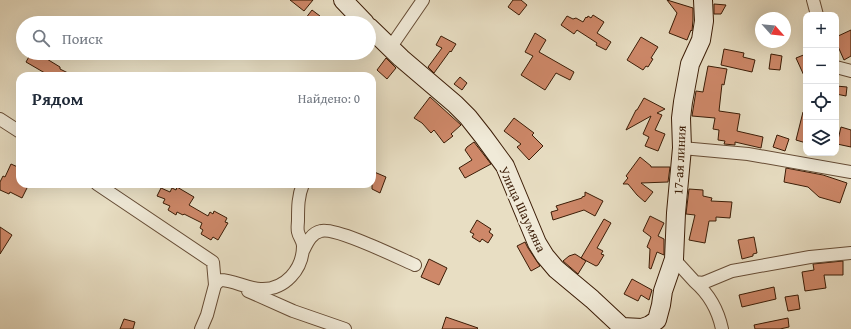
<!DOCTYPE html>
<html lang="ru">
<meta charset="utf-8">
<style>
body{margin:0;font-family:"Gentium Book Plus",serif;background:#f6f6f7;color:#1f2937}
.controls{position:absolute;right:12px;top:12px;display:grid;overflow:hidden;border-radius:8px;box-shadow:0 4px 16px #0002}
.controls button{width:36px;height:36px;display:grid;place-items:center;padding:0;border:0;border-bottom:1px solid #e0e1e3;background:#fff;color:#1f2937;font:20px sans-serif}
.compass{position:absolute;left:755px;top:12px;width:36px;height:36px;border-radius:50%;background:#fff;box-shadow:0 4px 16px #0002;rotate:117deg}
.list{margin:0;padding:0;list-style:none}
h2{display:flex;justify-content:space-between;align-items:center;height:52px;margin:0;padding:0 16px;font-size:17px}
h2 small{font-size:13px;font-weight:400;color:#747a83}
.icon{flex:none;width:22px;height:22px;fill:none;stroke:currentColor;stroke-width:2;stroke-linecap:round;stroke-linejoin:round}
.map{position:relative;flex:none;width:851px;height:329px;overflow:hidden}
.search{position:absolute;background:#fff;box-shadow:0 4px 16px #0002;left:16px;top:16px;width:360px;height:44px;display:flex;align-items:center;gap:10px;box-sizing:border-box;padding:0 14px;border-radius:22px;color:#747a83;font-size:15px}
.panel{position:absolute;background:#fff;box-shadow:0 4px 16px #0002;left:16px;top:72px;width:360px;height:116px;border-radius:12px}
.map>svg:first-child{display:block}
.building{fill:#ce8869;stroke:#3b1c06}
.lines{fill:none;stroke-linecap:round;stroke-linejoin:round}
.street-casing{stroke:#664c35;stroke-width:14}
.secondary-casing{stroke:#3b1c06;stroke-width:20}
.street{stroke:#f0ead8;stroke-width:12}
.secondary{stroke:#f0ead8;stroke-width:18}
.labels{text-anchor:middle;stroke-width:4;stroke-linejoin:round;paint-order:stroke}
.street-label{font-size:13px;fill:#3b1c06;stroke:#f0ead8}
</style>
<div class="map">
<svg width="851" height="329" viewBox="0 0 851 329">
<rect width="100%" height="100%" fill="#e8dec3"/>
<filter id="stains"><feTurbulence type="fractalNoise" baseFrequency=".005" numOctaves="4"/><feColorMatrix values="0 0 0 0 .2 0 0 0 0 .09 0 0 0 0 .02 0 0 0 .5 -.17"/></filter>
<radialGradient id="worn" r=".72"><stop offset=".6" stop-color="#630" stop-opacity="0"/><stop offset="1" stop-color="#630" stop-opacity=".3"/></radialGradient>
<!-- building -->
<path class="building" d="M290 0H313L304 11Z
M513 0H521L527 5 519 15 508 7Z
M667 0 693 8V20L692 31 691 30 687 40 669 33 677 13Z
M714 4 726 5 721 14H714Z
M312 10 320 16 315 23H302Z
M593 15 604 22 597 33 611 42 606 50 596 45 597 43 577 30 574 34 561 25 567 16 573 19 576 18 583 22 586 17 587 18 588 16 591 18Z
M851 30V56L844 60 836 42V37Z
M535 33 546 40 539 52 574 72 570 80 556 73 545 90 521 75 533 56 525 52Z
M441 36 456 44 451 52 450 51 434 73 428 67 442 48 436 45Z
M641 37 658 47 651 58 653 59 648 67 646 66 643 70 627 60Z
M724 49 744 53 743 57 755 60 752 72 721 65Z
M31 53H37L60 67V69L74 76H50L26 62Z
M771 54 782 56 780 70 769 69Z
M806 54V80L796 58Z
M386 58 396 68 387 79 377 70Z
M708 66 727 69 724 85 722 84 719 111 740 114 737 131 763 137 761 148 735 142V145L724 144 725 141 718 140 719 130 713 129 715 118 692 116 696 91 703 92Z
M460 77 467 83 462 90 454 84Z
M836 86 847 87 846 96 836 94Z
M430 97 461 125 451 134 453 136 444 143 434 130 431 133 422 123 414 118Z
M644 98 665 109 657 113 662 115 655 130 665 134 658 151 645 146 649 137 643 134 651 116 626 130 636 110H637Z
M803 112H806V143L796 140Z
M514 118 534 133 532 135 543 146 529 160 517 147 521 144 504 131Z
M841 127 851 130V147L837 144Z
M777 135 789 139 785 151 773 147Z
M474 142 491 164 465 178 459 168 472 160 465 150 467 147Z
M640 157 651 166V167H670L668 182 641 183 653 192 645 202 637 195 628 184H623L628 178 626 176Z
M11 164 20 168V184H29L22 198 10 192 9 194 0 190V182L3 176 5 177Z
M786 168 823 175 847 183 840 203 819 197 808 187 784 182Z
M372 171 386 177 380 193 372 189Z
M177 187 194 197 189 205 208 216 210 212 213 214 214 211 227 218 225 222 228 223 218 240 213 237 211 240 201 234 203 230 200 228 202 223 184 214 183 215 177 212 176 215 168 210 170 206 163 203 165 199 157 196 161 188 170 192 172 188 176 190Z
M689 189 703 190V196L712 198 711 201 732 202 730 218 716 217V221H709L705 243 689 240 695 215 686 214Z
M585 192 603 201 595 216 584 210 553 220 551 212 558 210 556 206 582 198V197L585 196Z
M650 216 664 223 658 236 664 239V255L657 252 651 269 649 268 650 249 647 247 651 237 643 231Z
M604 219 611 223 597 248 603 251 601 254 604 255 598 265 596 266 581 258Z
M477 220 491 229 489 232 493 235 488 243 482 239 480 242 472 237 474 234 470 232Z
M0 227 12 235 0 254Z
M754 237 757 253 753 254V256L742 259 738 240Z
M525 242 528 248 540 266 531 271 517 246Z
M575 254 586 261 578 274 563 261 569 256Z
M429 259 447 268 439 285 421 277Z
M843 261V275H824L826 288 805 291 802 272 814 270 813 264Z
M632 279 652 290 649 300 641 295 638 301 624 294Z
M774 287 776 299 742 307 739 295Z
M798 295 800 309 788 311 785 297Z
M446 317 478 328 477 329H442Z
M788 318 789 327 780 329H755L754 325Z
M124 319 135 322 133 329H120Z"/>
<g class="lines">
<defs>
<path id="street" d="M813 0 817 15
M390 48 423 0
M836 67 851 71
M0 119 20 132
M682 148 748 154 851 172
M97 184 213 262 215 285 207 315 201 329
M303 251C307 243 311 233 321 231 336 227 399 258 415 265
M674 259 695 282 703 283 732 271 810 257 851 253
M695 282C710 295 718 310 722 329
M215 285 220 280C234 280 247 289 261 289 285 290 303 269 303 246 303 241 299 237 298 232 297 228 298 224 298 220 298 207 298 196 303 184
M248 291 293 311 345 329"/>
<path id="secondary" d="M343 0 365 23
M369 27 401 58 455 104 468 117 483 136 505 166 537 243 545 256 556 269 592 299 622 327 642 328 650 325 657 320 661 305 663 291 674 259 676 213 682 148 681 118 683 102 690 64 701 40 704 21 703 0"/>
</defs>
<!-- street casing -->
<use href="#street" class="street-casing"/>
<!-- secondary casing -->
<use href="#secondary" class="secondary-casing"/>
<!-- street -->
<use href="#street" class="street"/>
<!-- secondary -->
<use href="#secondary" class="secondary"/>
</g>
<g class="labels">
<!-- street labels -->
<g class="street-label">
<text transform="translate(679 160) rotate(-87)" y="5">17-ая линия</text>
<text transform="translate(523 209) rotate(65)" y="5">Улица Шаумяна</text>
</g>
</g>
<rect width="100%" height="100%" filter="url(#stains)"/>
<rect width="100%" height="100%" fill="url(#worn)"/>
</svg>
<div class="controls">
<button>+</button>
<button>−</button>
<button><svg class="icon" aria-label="locate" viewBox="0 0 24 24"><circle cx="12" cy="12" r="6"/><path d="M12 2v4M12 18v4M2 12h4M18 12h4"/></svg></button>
<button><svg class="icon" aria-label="layers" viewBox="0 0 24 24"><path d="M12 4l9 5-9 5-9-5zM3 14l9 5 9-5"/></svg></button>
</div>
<svg class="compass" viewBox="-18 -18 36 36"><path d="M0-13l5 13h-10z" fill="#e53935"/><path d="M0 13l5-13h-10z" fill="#747a83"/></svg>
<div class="search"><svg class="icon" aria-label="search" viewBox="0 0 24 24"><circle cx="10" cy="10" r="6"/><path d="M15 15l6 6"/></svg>Поиск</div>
<section class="panel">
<h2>Рядом<small>Найдено: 0</small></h2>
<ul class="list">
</ul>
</section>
</div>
